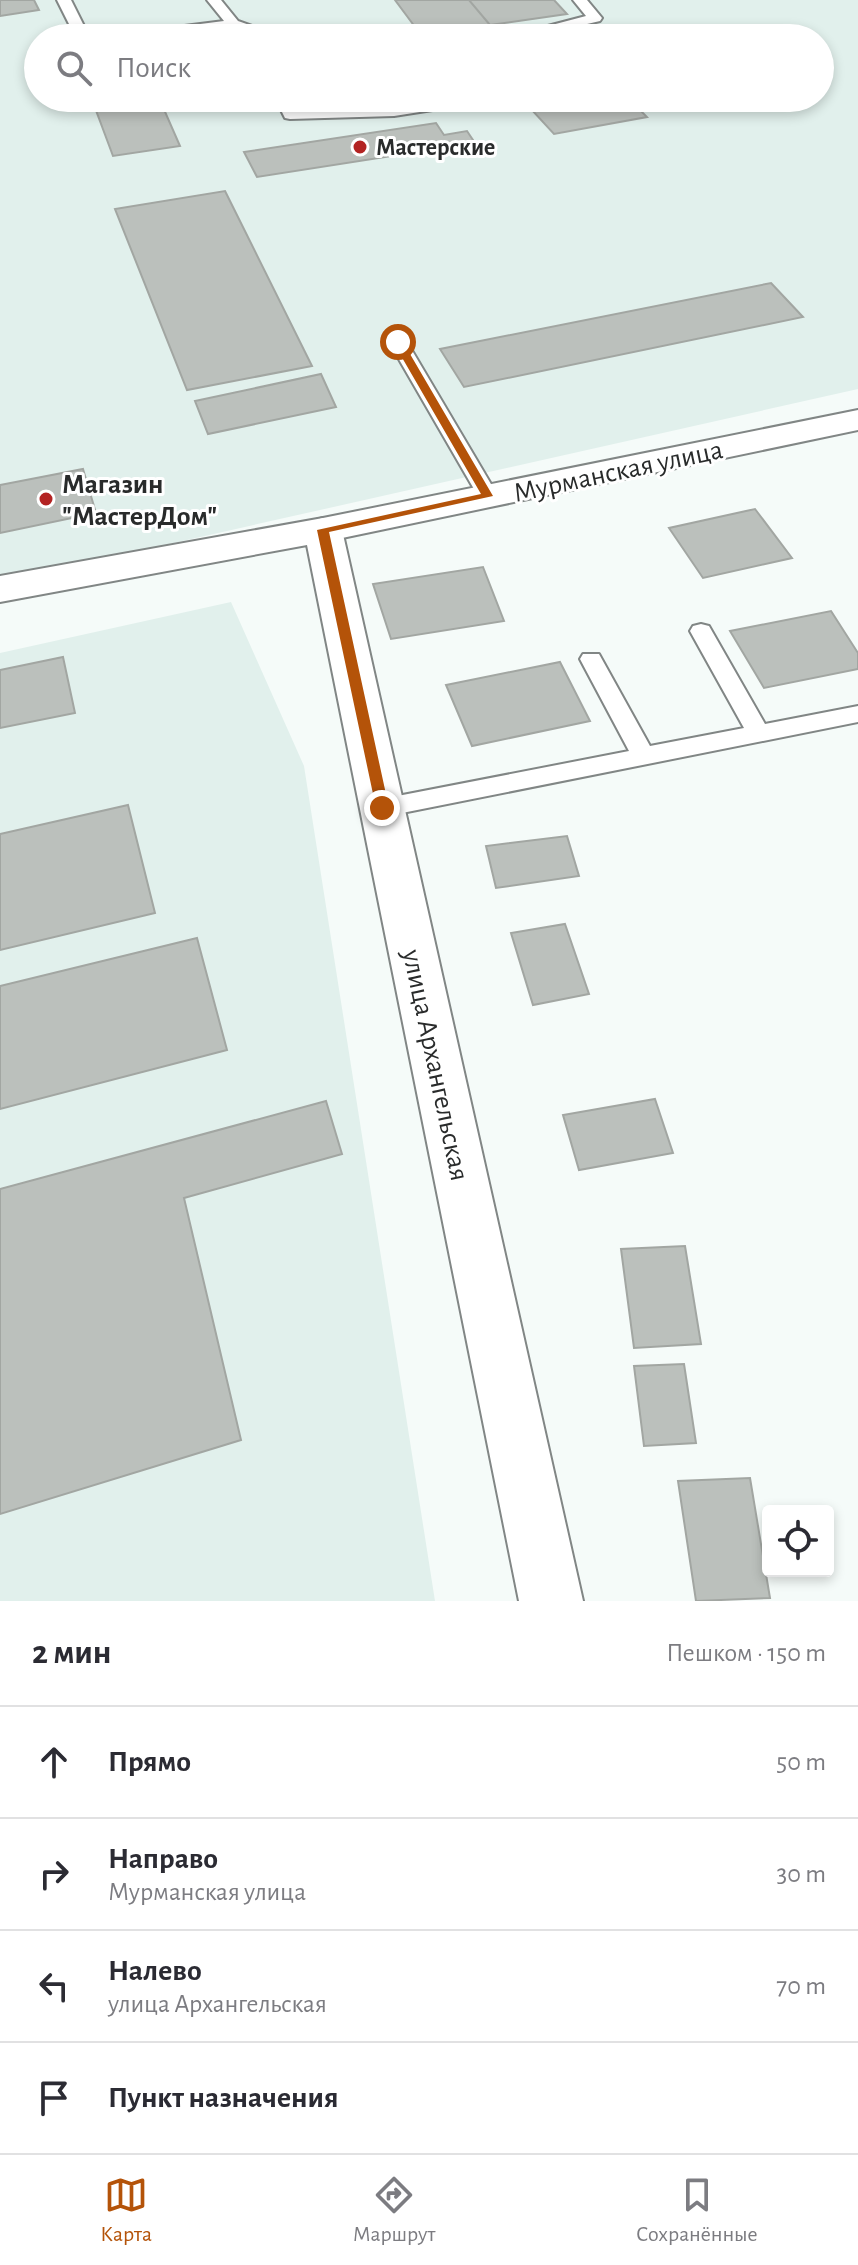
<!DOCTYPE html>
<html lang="ru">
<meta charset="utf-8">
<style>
body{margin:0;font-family:"Alegreya Sans",sans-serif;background:#f7f7f7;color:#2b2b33}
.controls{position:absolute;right:24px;bottom:24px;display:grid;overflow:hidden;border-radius:8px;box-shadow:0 4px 12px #0003}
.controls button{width:72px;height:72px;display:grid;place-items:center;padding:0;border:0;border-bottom:2px solid #e1e1e2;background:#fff;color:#2b2b33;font:40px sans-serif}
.stop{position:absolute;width:24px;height:24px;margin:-18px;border:6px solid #b45309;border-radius:50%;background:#fff}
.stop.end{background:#b45309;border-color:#fff;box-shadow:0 2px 8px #0008}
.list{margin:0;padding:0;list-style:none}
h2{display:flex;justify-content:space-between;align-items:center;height:104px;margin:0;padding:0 32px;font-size:34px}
h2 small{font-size:26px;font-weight:400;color:#7c7c81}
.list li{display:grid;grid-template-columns:52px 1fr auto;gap:24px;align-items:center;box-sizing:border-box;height:112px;padding:0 32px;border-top:2px solid #e1e1e2}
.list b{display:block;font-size:30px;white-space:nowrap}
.list p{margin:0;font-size:26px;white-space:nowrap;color:#7c7c81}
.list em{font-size:26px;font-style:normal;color:#7c7c81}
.icon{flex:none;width:44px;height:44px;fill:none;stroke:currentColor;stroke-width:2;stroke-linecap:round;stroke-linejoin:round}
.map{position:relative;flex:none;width:858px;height:1601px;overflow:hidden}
.search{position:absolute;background:#fff;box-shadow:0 4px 12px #0003;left:24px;right:24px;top:24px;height:88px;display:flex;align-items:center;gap:20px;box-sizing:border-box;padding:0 28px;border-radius:44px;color:#7c7c81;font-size:30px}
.sheet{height:552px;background:#fff}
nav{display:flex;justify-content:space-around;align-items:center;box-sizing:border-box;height:112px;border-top:2px solid #e1e1e2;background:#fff;font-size:22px;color:#7c7c81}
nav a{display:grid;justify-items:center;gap:4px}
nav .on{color:#b45309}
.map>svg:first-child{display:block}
.built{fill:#e1f0ec;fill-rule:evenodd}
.building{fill:#bbc0bc;stroke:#a2a6a2;stroke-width:2}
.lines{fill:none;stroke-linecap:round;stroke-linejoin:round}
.lane-casing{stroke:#818685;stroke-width:4}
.street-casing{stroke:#818685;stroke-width:4}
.secondary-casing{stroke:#818685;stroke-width:4}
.lane{fill:#fff;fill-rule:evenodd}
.street{fill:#fff;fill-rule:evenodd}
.secondary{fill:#fff;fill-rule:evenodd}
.route{fill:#b45309}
.poi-dot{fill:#b32322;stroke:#fff;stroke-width:3}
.labels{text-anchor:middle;stroke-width:6;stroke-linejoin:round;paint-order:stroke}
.far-poi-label{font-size:24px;font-weight:bold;fill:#292b2b;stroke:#fff;text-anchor:start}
.street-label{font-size:28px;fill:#292b2b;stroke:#fff}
.poi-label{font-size:28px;font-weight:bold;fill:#292b2b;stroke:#fff;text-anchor:start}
</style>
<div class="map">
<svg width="858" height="1601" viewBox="0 0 858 1601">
<rect width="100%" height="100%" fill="#f5fbf9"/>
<!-- built -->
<path class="built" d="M0 0H858V389L0 582ZM38 38H820V98H38Z
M231 602 304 766 435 1601H0V653Z"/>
<!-- building -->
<path class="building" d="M0 0H34L39 10 0 16Z
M395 0H469L490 25 421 35Z
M469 0H554L567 14 490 25Z
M728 28 738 38H654Z
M143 98H159L180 146 113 156 94 105Z
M568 98H628L647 117 554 134 530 108 571 101Z
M436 123 444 135 467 131 475 143 257 177 244 152Z
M225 191 312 366 187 390 115 209Z
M771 283 803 317 464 387 440 349Z
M321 374 336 407 208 434 195 401Z
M83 469 96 513 0 533V485Z
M755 509 792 558 703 578 669 528Z
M483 567 504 621 391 639 373 584Z
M831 611 858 653V669L764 688 730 631Z
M63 657 75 713 0 728V670Z
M560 662 590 721 472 746 446 685Z
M128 805 155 913 0 950V834Z
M567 836 579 876 496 888 486 846Z
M565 924 589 994 533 1005 511 933Z
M197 938 227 1050 0 1109V986Z
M655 1099 673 1153 579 1170 563 1115Z
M326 1101 342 1154 184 1198 241 1440 0 1514V1189Z
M685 1246 701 1344 634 1348 621 1249Z
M684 1364 696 1443 644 1446 634 1366Z
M750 1478 770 1598 696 1601 678 1481Z"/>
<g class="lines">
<defs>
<path id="lane" d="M57 0H71L90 38H76Z
M207 0H221L238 21 287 38H265L232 28 154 38H114L121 34 224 21Z
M573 0H587L602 18 600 21 527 38H502L586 16Z
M183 98H205L190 103Z
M275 98H289L295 110 394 108 456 98H491L484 102 394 116 290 119 285 118Z
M398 337 407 342 498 496 495 500H481L478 496 389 342Z
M701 624 709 626 765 724 858 706V722L382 817 373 814 370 808 373 802 382 799 629 751 580 659 583 654H599L650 746 744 728 690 631 693 626Z"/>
<path id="street" d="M323 518 336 522 342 530 583 1601H519L307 545 0 602V576Z"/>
<path id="secondary" d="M858 410V430L323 542 310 538 304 530 310 522 323 518Z"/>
</defs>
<!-- lane casing -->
<use href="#lane" class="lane-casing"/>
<!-- street casing -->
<use href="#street" class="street-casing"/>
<!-- secondary casing -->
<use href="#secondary" class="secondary-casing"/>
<!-- lane -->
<use href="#lane" class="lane"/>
<!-- street -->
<use href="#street" class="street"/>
<!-- secondary -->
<use href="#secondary" class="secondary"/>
</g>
<!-- route -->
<path class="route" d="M398 339 403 342 493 496 329 532 389 808 382 813 376 808 317 530 481 494 393 342Z"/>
<!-- markers -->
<g class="poi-dot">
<circle cx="360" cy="147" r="8"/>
<circle cx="46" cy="499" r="8"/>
</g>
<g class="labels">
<!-- far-poi labels -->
<g class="far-poi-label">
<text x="376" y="155">Мастерские</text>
</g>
<!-- street labels -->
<g class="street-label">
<text transform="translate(618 470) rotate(-12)" y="10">Мурманская улица</text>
<text transform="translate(437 1065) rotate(78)" y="10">улица Архангельская</text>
</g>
<!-- poi labels -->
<g class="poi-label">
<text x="62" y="493">Магазин<tspan x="62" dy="32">"МастерДом"</tspan></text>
</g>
</g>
</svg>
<div class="controls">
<button><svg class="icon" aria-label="locate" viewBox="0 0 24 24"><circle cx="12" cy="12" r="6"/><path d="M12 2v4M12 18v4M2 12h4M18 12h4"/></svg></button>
</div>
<div class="stop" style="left:398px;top:342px"></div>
<div class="stop end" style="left:382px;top:808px"></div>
<div class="search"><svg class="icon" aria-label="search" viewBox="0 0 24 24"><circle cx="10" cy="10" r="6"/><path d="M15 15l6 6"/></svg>Поиск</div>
</div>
<section class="sheet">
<h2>2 мин<small>Пешком · 150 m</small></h2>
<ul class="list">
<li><svg class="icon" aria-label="ahead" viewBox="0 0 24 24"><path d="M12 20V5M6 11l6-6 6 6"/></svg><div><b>Прямо</b></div><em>50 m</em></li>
<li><svg class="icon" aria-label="right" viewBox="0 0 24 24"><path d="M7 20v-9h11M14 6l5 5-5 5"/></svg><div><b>Направо</b><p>Мурманская улица</p></div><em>30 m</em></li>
<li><svg class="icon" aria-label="left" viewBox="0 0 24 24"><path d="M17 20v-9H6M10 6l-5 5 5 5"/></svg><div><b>Налево</b><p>улица Архангельская</p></div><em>70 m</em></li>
<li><svg class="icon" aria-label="arrive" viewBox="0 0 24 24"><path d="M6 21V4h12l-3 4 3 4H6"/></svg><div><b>Пункт назначения</b></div></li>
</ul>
</section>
<nav>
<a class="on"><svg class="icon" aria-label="map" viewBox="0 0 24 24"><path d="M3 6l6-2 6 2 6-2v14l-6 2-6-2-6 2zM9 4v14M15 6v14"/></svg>Карта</a>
<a><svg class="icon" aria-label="directions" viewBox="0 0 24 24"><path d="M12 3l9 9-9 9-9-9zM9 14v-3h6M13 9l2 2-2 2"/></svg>Маршрут</a>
<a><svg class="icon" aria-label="saved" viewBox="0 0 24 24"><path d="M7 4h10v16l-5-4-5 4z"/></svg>Сохранённые</a>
</nav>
